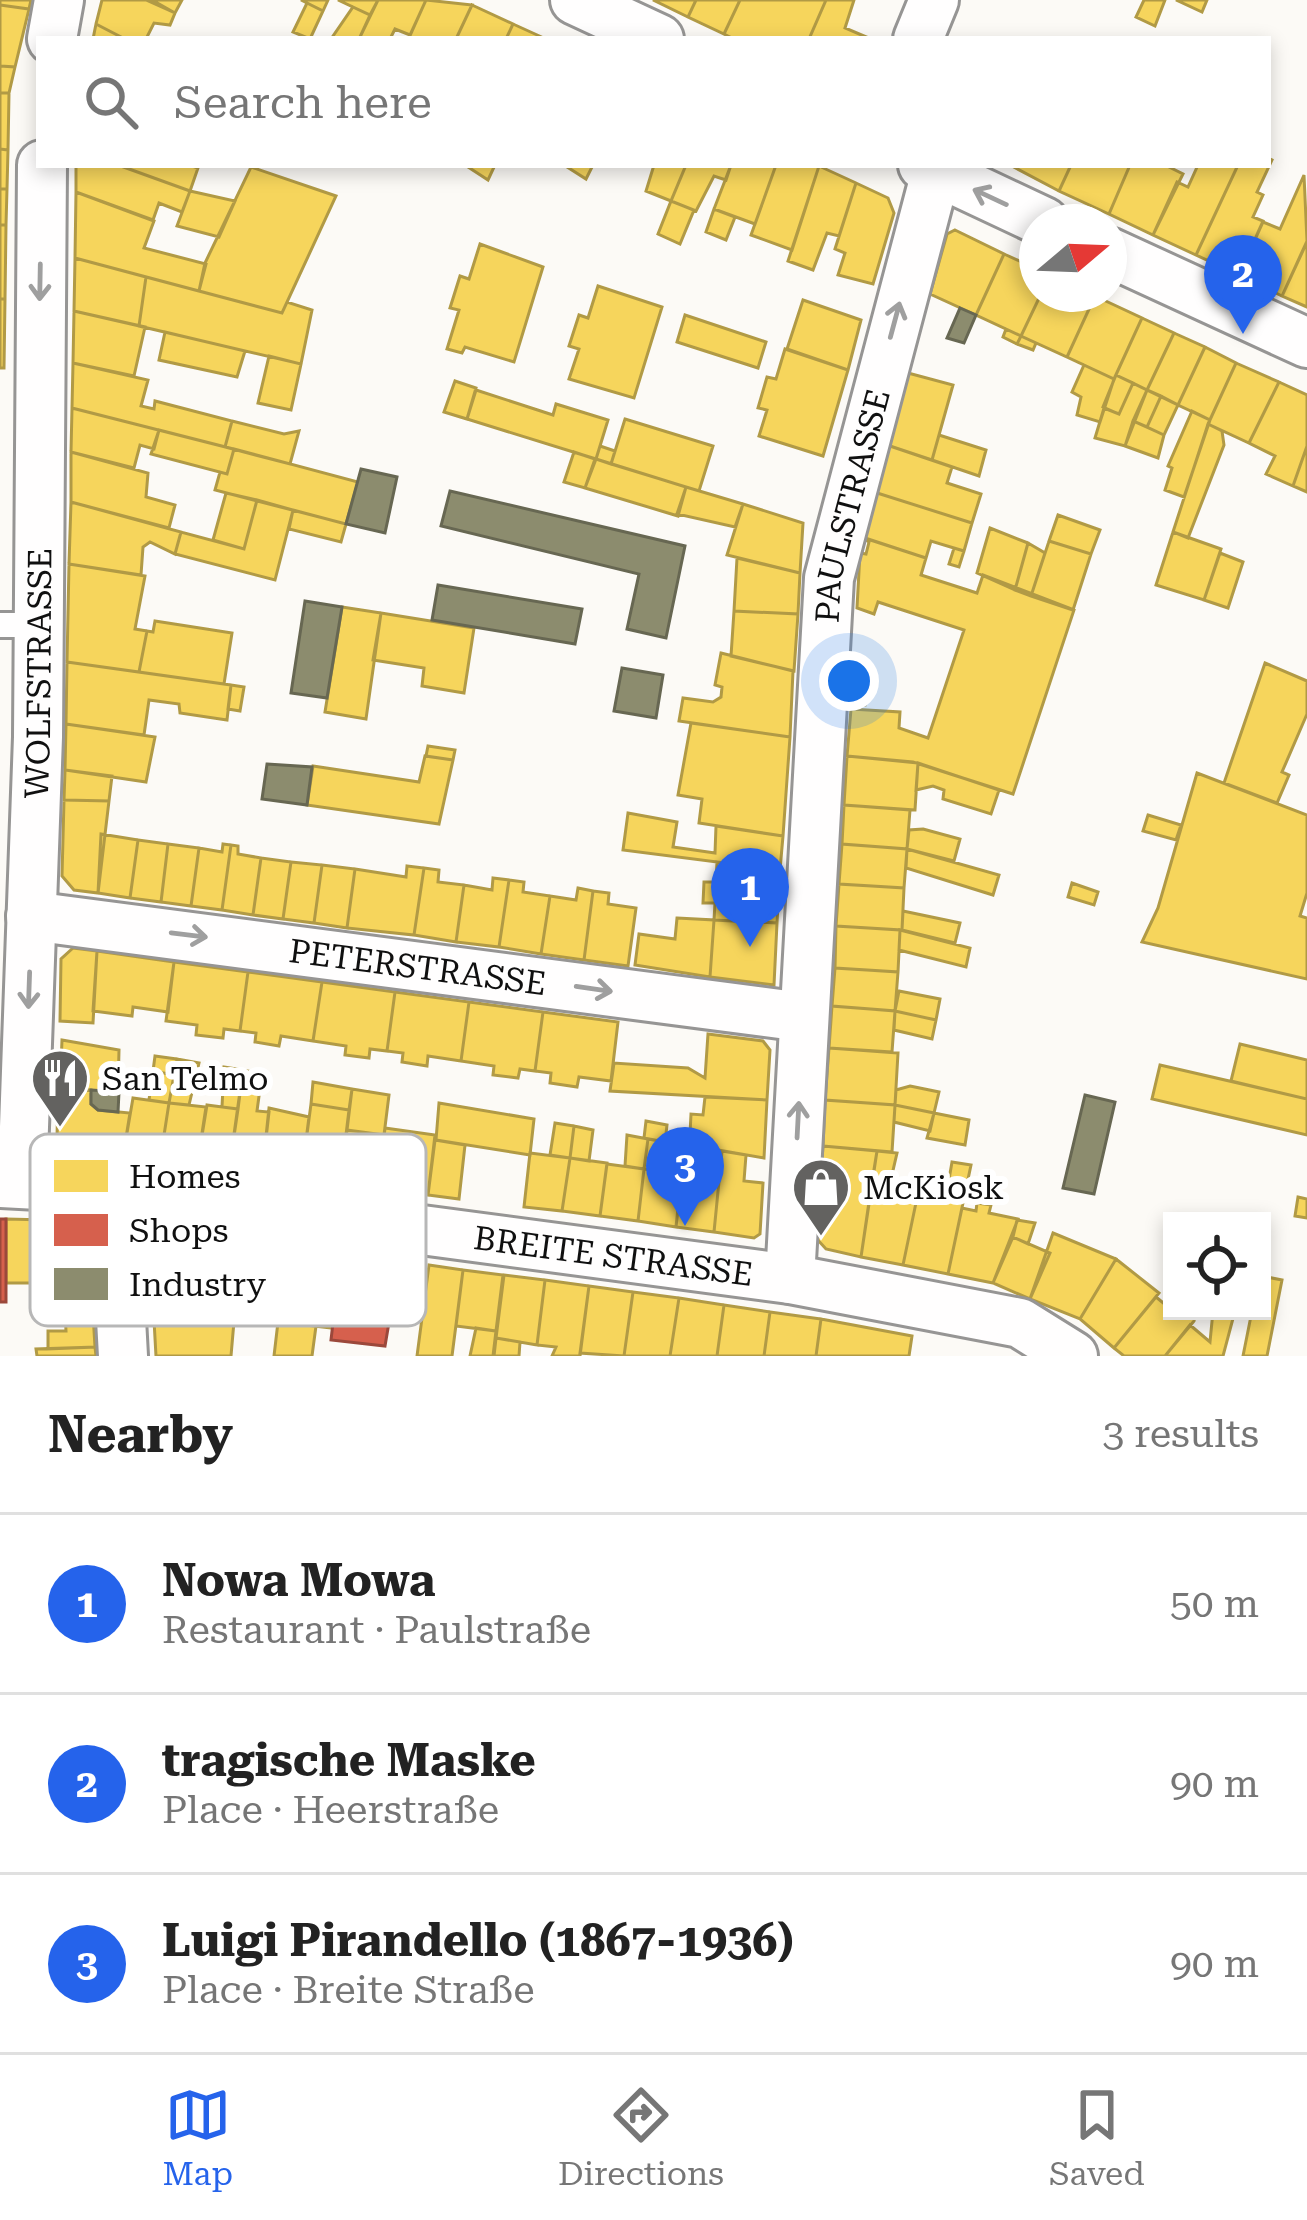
<!DOCTYPE html>
<meta charset="utf-8">
<style>
body{margin:0;font-family:"Roboto Serif",serif;background:#f6f6f6;color:#222}
.controls{position:absolute;right:36px;bottom:36px;display:grid;overflow:hidden;border-radius:0px;box-shadow:0 6px 18px #0003}
.controls button{width:108px;height:108px;display:grid;place-items:center;padding:0;border:0;border-bottom:3px solid #e0e0e0;background:#fff;color:#222;font:60px sans-serif}
.compass{position:absolute;left:1019px;top:204px;width:108px;height:108px;border-radius:50%;background:#fff;box-shadow:0 6px 18px #0003;rotate:71deg}
.you{position:absolute;left:849px;top:681px;width:42px;height:42px;margin:-30px;border:9px solid #fff;border-radius:50%;background:#1a73e8;box-shadow:0 0 0 18px #1a73e833}
.badge{display:grid;place-items:center;width:78px;height:78px;border-radius:50%;background:#2563eb;color:#fff;font-size:39px;font-weight:700}
.pin{position:absolute;translate:-50% -99px;filter:drop-shadow(0 3px 6px #0008)}
.pin::after{content:'';position:absolute;top:63px;width:42px;height:36px;background:inherit;clip-path:polygon(0 0,100% 0,50% 100%)}
.list{margin:0;padding:0;list-style:none}
h2{display:flex;justify-content:space-between;align-items:center;height:156px;margin:0;padding:0 48px;font-size:51px}
h2 small{font-size:39px;font-weight:400;color:#767676}
.list li{display:grid;grid-template-columns:78px 1fr auto;gap:36px;align-items:center;box-sizing:border-box;height:180px;padding:0 48px;border-top:3px solid #e0e0e0}
.list b{display:block;font-size:45px;white-space:nowrap}
.list p{margin:0;font-size:39px;white-space:nowrap;color:#767676}
.list em{font-size:39px;font-style:normal;color:#767676}
.icon{flex:none;width:66px;height:66px;fill:none;stroke:currentColor;stroke-width:2;stroke-linecap:round;stroke-linejoin:round}
.map{position:relative;flex:none;width:1307px;height:1356px;overflow:hidden}
.search{position:absolute;background:#fff;box-shadow:0 6px 18px #0003;left:36px;right:36px;top:36px;height:132px;display:flex;align-items:center;gap:30px;box-sizing:border-box;padding:0 42px;border-radius:0px;color:#767676;font-size:45px}
.sheet{height:696px;background:#fff}
nav{display:flex;justify-content:space-around;align-items:center;box-sizing:border-box;height:168px;border-top:3px solid #e0e0e0;background:#fff;font-size:33px;color:#767676}
nav a{display:grid;justify-items:center;gap:6px}
nav .on{color:#2563eb}
.map>svg:first-child{display:block}
.homes{fill:#f6d55c;stroke:#b19a45;stroke-width:3}
.shops{fill:#d6604d;stroke:#9b483b;stroke-width:3}
.industry{fill:#8c8c6e;stroke:#676752;stroke-width:3}
.lines{fill:none;stroke-linecap:round;stroke-linejoin:round}
.lane-casing{stroke:#969594;stroke-width:30}
.street-casing{stroke:#969594;stroke-width:54}
.lane{stroke:#fffefe;stroke-width:24}
.street{stroke:#fffefe;stroke-width:48}
.oneway{stroke:#9f9f9f}
.labels{text-anchor:middle;stroke-width:12;stroke-linejoin:round;paint-order:stroke}
.street-label{font-size:33px;fill:#101010;stroke:#fff}
.poi-label{font-size:33px;fill:#101010;stroke:#fff;text-anchor:start}
.key{fill:#fff;stroke:#b7b7b7;stroke-width:3}
.key-label{font-size:33px;fill:#101010}
</style>
<div class="map">
<svg width="1307" height="1356" viewBox="0 0 1307 1356">
<rect width="100%" height="100%" fill="#fcfaf6"/>
<!-- homes -->
<path class="homes" d="M0 0H31L29 9 0 5Z
M102 0H146L175 13 170 25 154 23 146 39H125L96 24Z
M152 0H182L175 13Z
M301 0H328L323 11Z
M338 0H378L370 15Z
M378 0H426L410 35 395 29 390 39H359Z
M426 0 472 5 456 39 409 38Z
M653 0H696L688 17Z
M696 0H740L724 34 688 17Z
M740 0H826L809 39H734L724 34Z
M826 0H854L845 28 871 39H809Z
M1144 0H1165L1155 26 1136 17Z
M1176 0H1207L1202 12Z
M307 3 323 11 310 39 293 32Z
M0 5 29 9 15 67 0 66Z
M472 5 513 24 506 39H456Z
M353 7 370 15 359 39H331Z
M96 24 125 39H93Z
M513 24 546 39H506Z
M0 66 15 67 9 93H0Z
M0 93H9L8 150 0 149Z
M0 149 8 150 7 189H0Z
M1268 158 1272 160 1257 192 1263 195 1253 217 1263 221 1239 275 1196 255 1238 165H1268Z
M76 165H118L190 191 182 212 159 203 153 220 76 192Z
M118 165H189L198 168 190 191Z
M465 165H495L488 180Z
M564 165H593L586 179Z
M654 165H686L671 201 646 191Z
M686 165H731L726 180 714 176 696 211 671 201Z
M731 165H776L755 224 714 209Z
M776 165 819 166 792 250 751 235Z
M1010 165H1071L1059 191Z
M1071 165H1130L1109 214 1059 191Z
M1130 165H1165L1183 174 1153 235 1109 214Z
M1198 165H1238L1196 255 1153 235 1177 182 1188 187Z
M819 166 856 183 839 236 827 233 813 270 788 261Z
M251 167 336 196 282 313 199 291 205 263Z
M1304 175 1307 241 1282 296 1239 275 1263 222 1280 229Z
M856 183 888 198 894 213 873 284 838 275 845 253 835 249Z
M0 189H7L6 225H0Z
M190 191 235 201 219 237 177 226Z
M76 192 154 221 144 248 206 264 199 291 75 258Z
M671 201 694 210 680 244 658 234Z
M714 209 735 217 726 240 706 232Z
M0 225H6L5 299H0Z
M955 230 1004 254 976 315 930 294 947 234Z
M1307 242V307L1282 296Z
M480 244 543 267 514 362 465 347 462 353 447 349 459 310 450 308 460 276 469 279Z
M1004 254 1037 269 1041 294 1021 336 976 315Z
M75 258 146 277 139 326 74 311Z
M146 277 282 313 287 302 312 310 301 364 139 326Z
M598 286 662 307 634 398 569 379 579 349 569 346 579 315 588 318Z
M1041 294 1095 296 1067 357 1021 336Z
M1095 296 1142 318 1114 379 1067 357Z
M0 299H5L4 368H0Z
M803 300 861 320 848 370 787 349Z
M74 311 145 327 134 376 73 363Z
M685 315 766 342 758 368 677 342Z
M1142 318 1174 333 1147 390 1116 375Z
M1006 329 1021 336 1017 344 1003 337Z
M165 332 245 351 237 377 159 360Z
M1174 333 1205 347 1178 405 1147 390Z
M1021 336 1036 343 1033 350 1017 344Z
M1205 347 1236 363 1210 420 1178 405Z
M785 349 848 370 823 456 759 436 767 410 758 408 767 377 776 379Z
M269 356 301 364 291 410 258 403Z
M73 363 148 380 141 406 154 409 155 401 232 421 225 447 72 408Z
M1236 363 1279 382 1249 443 1208 424Z
M1084 365 1114 379 1100 422 1077 415 1081 397 1072 392Z
M908 373 953 385 932 460 887 445Z
M1116 375 1133 383 1119 414 1103 407Z
M455 381 476 388 467 419 444 412Z
M1279 382 1307 395V446L1293 486 1266 474 1275 456 1249 443Z
M1133 383 1147 390 1125 446 1095 438 1104 408 1119 414Z
M476 390 553 415 556 404 608 420 596 459 467 419Z
M1147 390 1161 396 1147 427 1133 421Z
M1161 396 1178 405 1164 435 1147 427Z
M72 408 159 430 154 449 140 445 134 468 71 452Z
M1192 411 1210 420 1184 497 1165 490 1172 468 1168 466Z
M625 419 713 446 699 491 611 464Z
M232 421 284 434 299 431 290 464 225 447Z
M1133 421 1164 435 1158 458 1125 446Z
M1208 424 1222 431 1224 445 1188 538 1173 532Z
M159 430 234 449 227 474 151 454Z
M939 435 986 450 979 476 932 460Z
M887 445 952 467 947 483 981 494 972 523 874 492Z
M600 446 615 451 611 464 596 459Z
M1307 446V492L1293 486Z
M234 449 358 482 346 524 215 490 220 472 227 474Z
M71 452 148 473 146 497 175 505 169 528 71 502Z
M574 452 595 459 585 488 564 482Z
M596 459 686 487 678 516 585 488Z
M686 487 743 504 735 527 677 514Z
M874 492 972 523 964 551 931 541 926 558 861 537Z
M226 493 257 500 244 549 213 540Z
M257 500 293 510 275 580 175 554 181 532 244 549Z
M71 502 181 532 175 554 150 542 143 547 141 575 69 564Z
M743 504 803 523 800 573 727 555Z
M293 510 346 524 341 542 289 529Z
M1058 515 1100 530 1091 554 1049 541Z
M990 528 1028 543 1015 590 977 573Z
M1173 532 1221 549 1204 600 1156 585Z
M862 537 926 558 921 575 977 593 983 575 1074 610 1013 794 913 762 847 756 851 709 900 712 899 728 928 738 964 630 878 602 874 614 857 608 860 553 866 554 869 542Z
M1049 541 1091 554 1073 610 1031 596Z
M1028 543 1045 553 1031 596 1015 590Z
M954 548 964 551 959 567 949 564Z
M1220 553 1243 562 1228 608 1204 600Z
M737 558 800 573 798 614 734 611Z
M69 564 145 576 135 629 147 631 139 672 67 662Z
M342 607 381 613 366 719 325 712Z
M734 611 798 614 794 671 731 656Z
M381 613 474 628 464 693 422 686 424 668 373 660Z
M155 621 232 633 224 684 139 672 147 631 153 632Z
M721 653 793 671 790 737 679 721 683 698 713 702 721 697 722 687 715 685Z
M67 662 231 685 227 720 180 713 179 704 149 700 144 735 66 724Z
M1265 663 1307 681V714L1282 772 1289 775 1277 803 1224 783Z
M231 685 244 687 240 711 228 709Z
M856 687H866L865 705H855Z
M691 723 790 737 783 836 699 823 702 799 678 795Z
M66 724 155 737 146 782 65 770Z
M428 746 455 750 453 760 426 756Z
M425 756 453 760 439 824 307 805 313 766 419 782Z
M847 756 918 763 915 810 844 805Z
M918 763 999 790 991 814 943 799 944 790 933 786 916 790Z
M65 770 112 776 109 801 64 800Z
M1197 773 1307 815V893L1300 916 1307 918V979L1142 942 1158 908Z
M64 800 109 801 98 893 74 890 62 876Z
M844 805 910 810 907 849 842 844Z
M628 813 677 822 673 847 715 853 716 826 783 836 780 870 623 850Z
M1148 815 1181 825 1176 840 1143 831Z
M923 829 960 839 954 861 907 849 909 830Z
M101 834 138 840 130 898 98 893Z
M138 840 168 844 161 902 130 898Z
M168 844 199 848 191 906 161 902Z
M223 844 231 845 222 910 191 906 199 848 222 852Z
M842 844 907 849 904 888 839 884Z
M231 845 238 846V854L261 858 253 915 222 910Z
M907 849 999 875 993 895 906 868Z
M261 858 291 862 283 919 253 915Z
M291 862 322 865 314 923 283 919Z
M717 862 780 870 777 923 714 920 715 903H703L704 882H716Z
M322 865 355 869 347 928 314 923Z
M407 866 424 868 414 935 347 928 355 869 406 877Z
M424 868 439 870 438 882 464 885 456 942 414 935Z
M493 878 509 880 499 947 456 942 464 885 492 890Z
M509 880 524 882 523 892 550 896 541 954 499 947Z
M1072 883 1098 892 1094 905 1068 897Z
M839 884 904 888 902 930 836 926Z
M578 888 593 891 584 960 541 954 550 896 576 900Z
M593 891 609 893 608 904 636 908 628 966 584 960Z
M903 911 960 923 955 943 902 930Z
M677 918 714 920 710 977 635 965 639 934 675 939Z
M714 920 777 923 774 985 710 977Z
M836 926 900 930 898 972 835 968Z
M900 930 970 948 966 967 899 950Z
M73 948 97 951 93 1023 60 1021 61 959Z
M97 951 174 962 168 1012 133 1007 132 1016 93 1011Z
M174 962 248 972 240 1031 224 1029 223 1038 196 1035 197 1025 166 1021Z
M835 968 898 972 895 1011 832 1006Z
M248 972 322 982 313 1041 281 1036 279 1046 255 1042 256 1033 240 1031Z
M322 982 395 992 387 1051 370 1049 369 1058 345 1055 346 1046 313 1041Z
M899 991 940 999 936 1020 895 1011Z
M395 992 469 1002 461 1061 428 1056 427 1066 402 1062 403 1053 387 1051Z
M469 1002 543 1012 535 1071 520 1069 518 1078 493 1075 494 1066 461 1061Z
M832 1006 895 1011 892 1052 829 1048Z
M895 1011 936 1020 932 1039 894 1030Z
M543 1012 618 1022 611 1081 579 1077 577 1087 550 1083 551 1073 535 1071Z
M708 1034 763 1041 770 1050 767 1100 610 1091 614 1063 688 1068 705 1078Z
M62 1040 119 1050 118 1092 60 1089Z
M1240 1044 1307 1060V1099L1231 1081Z
M829 1048 898 1053 895 1105 825 1100Z
M155 1056 177 1059 174 1075 153 1071Z
M177 1059 199 1063 189 1105 169 1103Z
M1160 1065 1307 1099V1135L1152 1099Z
M224 1067 243 1070 238 1109 222 1107Z
M243 1070 262 1074 257 1111 269 1112 262 1174 229 1170Z
M153 1071 174 1075 169 1103 149 1100Z
M313 1082 352 1089 349 1110 311 1104Z
M910 1086 939 1092 934 1113 895 1105 896 1090Z
M58 1089 91 1090V1104L98 1110 130 1113 123 1156 69 1152 57 1138Z
M352 1089 389 1095 384 1135 347 1130Z
M705 1097 767 1100 764 1158 701 1147 702 1135 690 1134 691 1114 703 1115Z
M133 1098 169 1103 160 1161 123 1156Z
M825 1100 895 1105 892 1152 823 1146Z
M169 1103 206 1107 197 1166 160 1161Z
M439 1103 534 1119 530 1155 436 1140Z
M311 1104 349 1110 340 1184 301 1179Z
M207 1105 238 1109 229 1170 197 1166Z
M895 1105 934 1113 930 1131 894 1122Z
M269 1108 309 1117 301 1179 262 1174Z
M934 1113 969 1120 965 1145 927 1138Z
M646 1121 667 1125 665 1142 644 1138Z
M555 1123 574 1126 570 1158 550 1155Z
M574 1126 593 1130 589 1161 570 1158Z
M385 1128 435 1135 428 1195 378 1189Z
M347 1130 384 1135 378 1189 340 1184Z
M627 1135 648 1139 644 1169 625 1166Z
M648 1139 665 1142 658 1171 644 1169Z
M435 1140 465 1145 459 1199 428 1195Z
M665 1142 685 1145 684 1156 663 1153Z
M823 1146 877 1151 861 1257 826 1249 816 1238Z
M701 1147 722 1151 714 1232 676 1227 682 1171 698 1173Z
M722 1151 746 1155 744 1181 763 1183 760 1234 754 1238 714 1232Z
M877 1151 897 1153 888 1192 871 1188Z
M530 1153 570 1158 562 1211 524 1207Z
M570 1158 607 1163 600 1216 562 1211Z
M952 1162 971 1165 948 1274 903 1265 917 1198 945 1203Z
M607 1164 644 1169 638 1221 600 1216Z
M644 1169 682 1174 676 1227 638 1221Z
M871 1188 917 1198 903 1265 861 1257Z
M1298 1197 1307 1199V1218L1295 1216Z
M977 1203 991 1205 989 1213 1018 1219 993 1283 948 1274 962 1208 976 1211Z
M6 1219 46 1220 47 1302 34 1303V1283H6Z
M46 1220 78 1221 88 1231 95 1347 48 1349V1331H66L65 1311 47 1302Z
M1017 1220 1035 1223 1028 1244 1013 1237Z
M149 1230 241 1241 231 1356H156Z
M1053 1233 1116 1259 1080 1319 1030 1299Z
M1013 1237 1050 1253 1030 1299 993 1283Z
M287 1247 341 1254 332 1328 278 1322Z
M1116 1259 1159 1293 1114 1348 1080 1319Z
M429 1265 463 1270 452 1356H417Z
M463 1270 503 1275 496 1331 456 1326Z
M504 1275 545 1280 537 1345 496 1338Z
M1262 1276 1282 1280 1267 1356H1243L1252 1311H1262Z
M545 1280 589 1286 580 1356H552L556 1347 537 1345Z
M589 1286 633 1292 624 1356 580 1353Z
M633 1292 679 1298 670 1356H624Z
M1156 1297 1173 1311H1196L1194 1321 1165 1356H1124L1114 1348Z
M679 1298 724 1305 717 1356H670Z
M724 1305 770 1312 764 1356H717Z
M1213 1311H1235L1223 1356H1165L1190 1325 1210 1342Z
M770 1312 821 1319 816 1356H764Z
M821 1319 912 1336 909 1356H816Z
M278 1322 316 1326 312 1356H274Z
M476 1328 496 1331 493 1356H470Z
M496 1338 520 1342 519 1356H494Z
M95 1347 96 1356H37L36 1349Z"/>
<!-- shops -->
<path class="shops" d="M0 1219H6V1302H0Z
M341 1254 410 1263 405 1294 394 1293 385 1346 331 1340Z"/>
<!-- industry -->
<path class="industry" d="M960 308 976 315 964 343 947 338Z
M361 469 397 477 385 533 346 524Z
M450 491 685 546 666 638 627 629 639 574 441 526Z
M438 585 582 609 575 644 432 620Z
M305 601 342 607 327 698 291 693Z
M622 668 663 675 656 718 614 711Z
M267 764 312 767 307 805 262 799Z
M91 1090 119 1092 118 1112 98 1110 91 1104Z
M1085 1095 1115 1102 1094 1194 1063 1188Z"/>
<g class="lines">
<defs>
<path id="lane" d="M0 625H38"/>
<g id="street">
<path d="M575 0 659 39"/>
<path d="M52 39 59 0"/>
<path d="M918 39 934 0"/>
<path d="M923 165 1044 222"/>
<path d="M1109 252 1307 343"/>
<path id="s1" d="M31 916 803 1017"/>
<path id="s2" d="M0 1183 114 1189 790 1279 1020 1323 1073 1356"/>
<path id="s3" d="M22 1183 38 737 42 165"/>
<path d="M114 1189 123 1356"/>
<path id="s4" d="M790 1279 829 578 936 172"/>
</g>
</defs>
<!-- lane casing -->
<use href="#lane" class="lane-casing"/>
<!-- street casing -->
<use href="#street" class="street-casing"/>
<!-- lane -->
<use href="#lane" class="lane"/>
<!-- street -->
<use href="#street" class="street"/>
</g>
<!-- one-way arrows -->
<defs><path id="oneway-shaft" d="M-6 0H5M1.5-3L5.5 0L1.5 3" fill="none" stroke-width="1.6" stroke-linecap="round" stroke-linejoin="round" transform="scale(3)"/></defs>
<g class="oneway">
<use href="#oneway-shaft" transform="translate(990 197) rotate(-155)"/>
<use href="#oneway-shaft" transform="translate(40 282) rotate(91)"/>
<use href="#oneway-shaft" transform="translate(895 320) rotate(-75)"/>
<use href="#oneway-shaft" transform="translate(189 935) rotate(7)"/>
<use href="#oneway-shaft" transform="translate(594 989) rotate(8)"/>
<use href="#oneway-shaft" transform="translate(29 990) rotate(92)"/>
<use href="#oneway-shaft" transform="translate(798 1120) rotate(-87)"/>
</g>
<!-- icons -->
<defs>
<symbol id="restaurant-pin" viewBox="-11 -11 22 30"><path d="M0 17L-7.5 6A9.5 9.5 0 1 1 7.5 6Z" fill="#636260" stroke="#fff"/><path d="M-5-6h1v4h1v-4h1v4h1v-4h1v5L-1.5 .5V6h-2V.5L-5-1ZM5-6V6H3V1.5H1.5Q1.5-4 5-6Z" fill="#fff"/></symbol>
<symbol id="shop-pin" viewBox="-11 -11 22 30"><path d="M0 17L-7.5 6A9.5 9.5 0 1 1 7.5 6Z" fill="#636260" stroke="#fff"/><path d="M-5-2.5h2.3a2.7 3.5 0 0 1 5.4 0H5L5.5 6h-11ZM-1.5-2.5h3a1.5 2.3 0 0 0-3 0Z" fill="#fff"/></symbol>
</defs>
<g fill-rule="evenodd">
<use href="#restaurant-pin" x="27" y="1045" width="66" height="90"/>
<use href="#shop-pin" x="788" y="1154" width="66" height="90"/>
</g>
<g class="labels">
<!-- street labels -->
<g class="street-label">
<text dy="12" stroke="none"><textPath href="#s4" startOffset="777">PAULSTRASSE</textPath></text>
<text dy="12" stroke="none"><textPath href="#s3" startOffset="510">WOLFSTRASSE</textPath></text>
<text dy="12" stroke="none"><textPath href="#s1" startOffset="390">PETERSTRASSE</textPath></text>
<text dy="12" stroke="none"><textPath href="#s2" startOffset="618">BREITE STRASSE</textPath></text>
</g>
<!-- poi labels -->
<g class="poi-label">
<text x="102" y="1090">San Telmo</text>
<text x="863" y="1199">McKiosk</text>
</g>
</g>
<!-- legend -->
<rect x="30" y="1134" width="396" height="192" rx="18" class="key"/>
<rect x="54" y="1160" width="54" height="32" fill="#f6d55c"/>
<rect x="54" y="1214" width="54" height="32" fill="#d6604d"/>
<rect x="54" y="1268" width="54" height="32" fill="#8c8c6e"/>
<g class="key-label">
<text x="129" y="1188">Homes</text>
<text x="129" y="1242">Shops</text>
<text x="129" y="1296">Industry</text>
</g>
</svg>
<div class="controls">
<button><svg class="icon" aria-label="locate" viewBox="0 0 24 24"><circle cx="12" cy="12" r="6"/><path d="M12 2v4M12 18v4M2 12h4M18 12h4"/></svg></button>
</div>
<svg class="compass" viewBox="-18 -18 36 36"><path d="M0-13l5 13h-10z" fill="#e53935"/><path d="M0 13l5-13h-10z" fill="#767676"/></svg>
<div class="you"></div>
<div class="pin badge" style="left:750px;top:947px">1</div>
<div class="pin badge" style="left:1243px;top:334px">2</div>
<div class="pin badge" style="left:685px;top:1226px">3</div>
<div class="search"><svg class="icon" aria-label="search" viewBox="0 0 24 24"><circle cx="10" cy="10" r="6"/><path d="M15 15l6 6"/></svg>Search here</div>
</div>
<section class="sheet">
<h2>Nearby<small>3 results</small></h2>
<ul class="list">
<li><span class="badge">1</span><div><b>Nowa Mowa</b><p>Restaurant · Paulstraße</p></div><em>50 m</em></li>
<li><span class="badge">2</span><div><b>tragische Maske</b><p>Place · Heerstraße</p></div><em>90 m</em></li>
<li><span class="badge">3</span><div><b>Luigi Pirandello (1867-1936)</b><p>Place · Breite Straße</p></div><em>90 m</em></li>
</ul>
</section>
<nav>
<a class="on"><svg class="icon" aria-label="map" viewBox="0 0 24 24"><path d="M3 6l6-2 6 2 6-2v14l-6 2-6-2-6 2zM9 4v14M15 6v14"/></svg>Map</a>
<a><svg class="icon" aria-label="directions" viewBox="0 0 24 24"><path d="M12 3l9 9-9 9-9-9zM9 14v-3h6M13 9l2 2-2 2"/></svg>Directions</a>
<a><svg class="icon" aria-label="saved" viewBox="0 0 24 24"><path d="M7 4h10v16l-5-4-5 4z"/></svg>Saved</a>
</nav>
